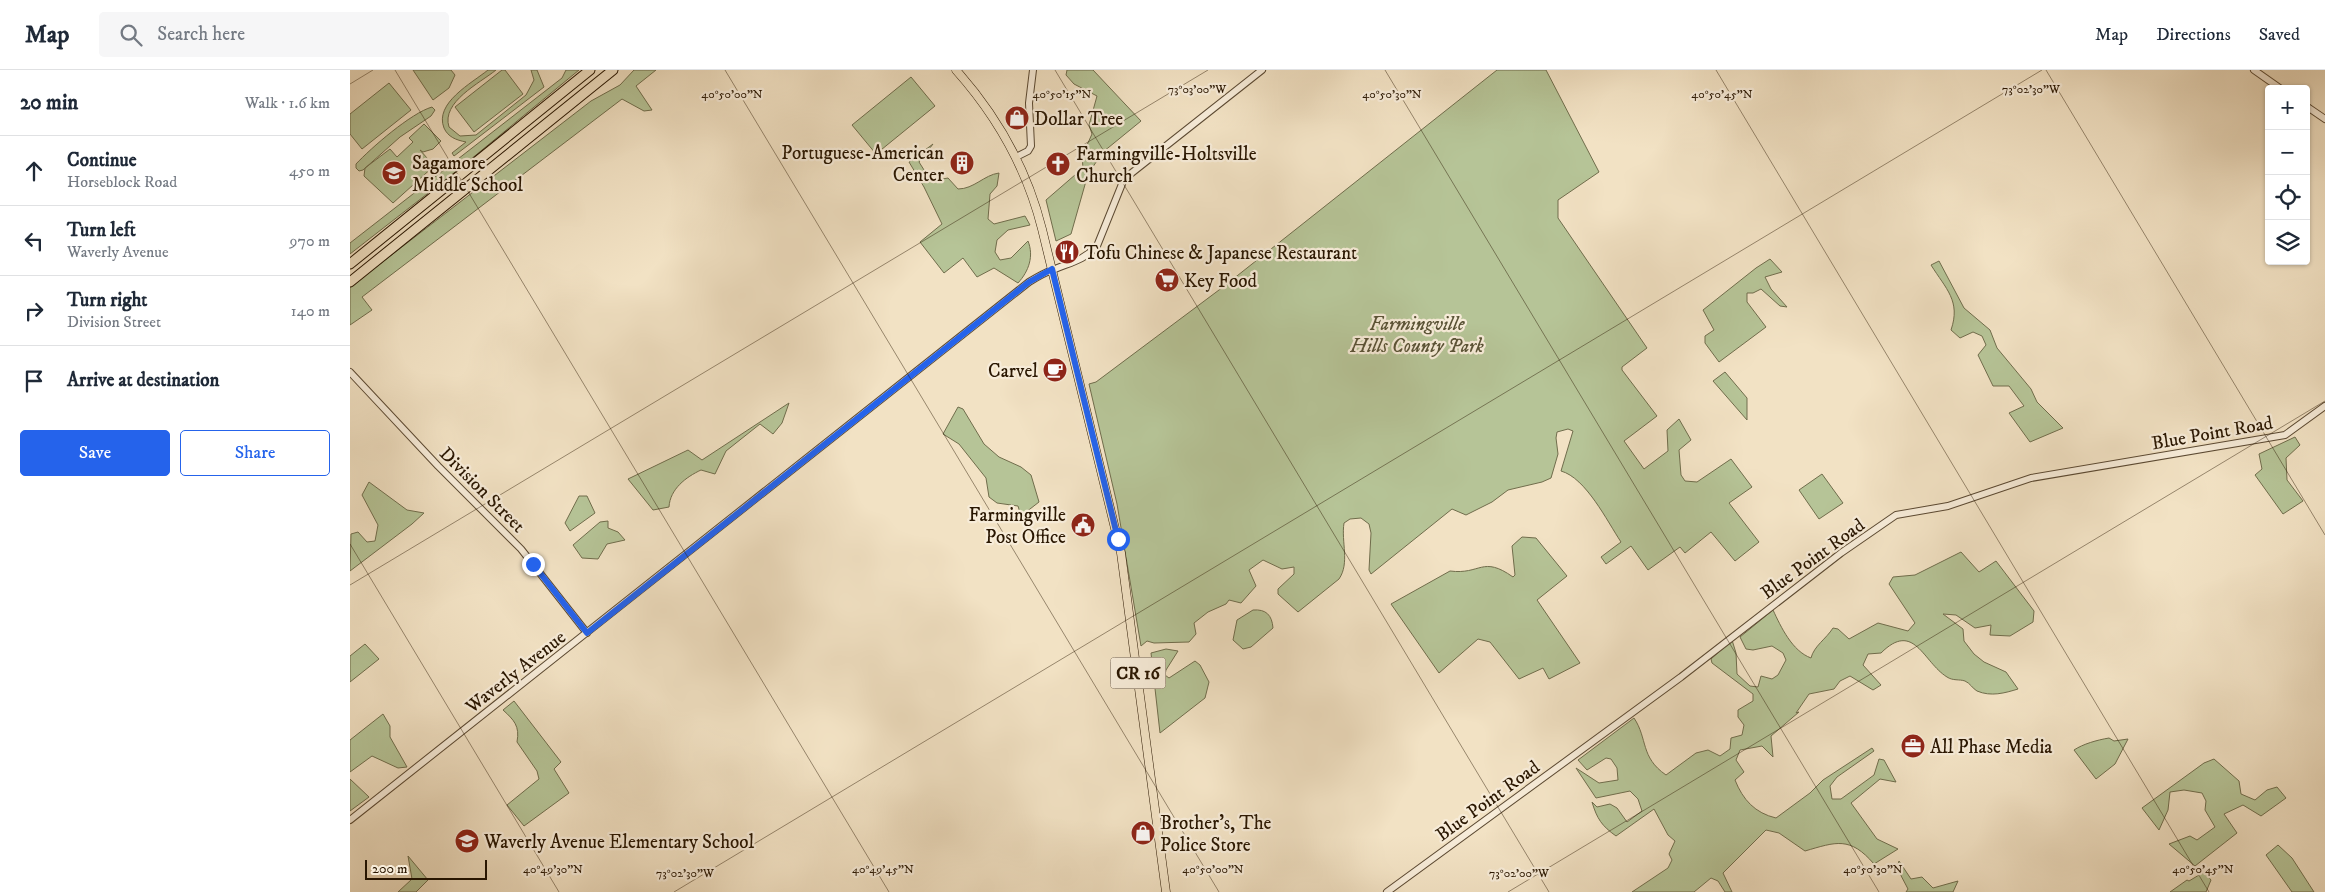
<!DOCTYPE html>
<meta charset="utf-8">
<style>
body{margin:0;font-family:"IM FELL DW Pica",serif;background:#f6f6f7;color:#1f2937}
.controls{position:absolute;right:15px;top:15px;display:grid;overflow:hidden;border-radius:5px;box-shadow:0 1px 4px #0004}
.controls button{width:45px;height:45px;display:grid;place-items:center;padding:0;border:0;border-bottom:1px solid #e0e1e3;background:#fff;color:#1f2937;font:25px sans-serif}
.scale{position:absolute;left:15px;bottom:12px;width:122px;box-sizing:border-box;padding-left:5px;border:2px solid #291601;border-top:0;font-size:14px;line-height:18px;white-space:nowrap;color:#291601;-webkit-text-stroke:4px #f7ecd9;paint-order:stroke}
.stop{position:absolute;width:15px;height:15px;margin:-11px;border:4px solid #2563eb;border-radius:50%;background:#fff}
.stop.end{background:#2563eb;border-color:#fff;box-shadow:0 1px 5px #0008}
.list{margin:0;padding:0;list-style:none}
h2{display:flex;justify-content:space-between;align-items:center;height:65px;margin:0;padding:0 20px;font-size:21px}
h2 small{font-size:16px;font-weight:400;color:#747a83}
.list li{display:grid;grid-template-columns:32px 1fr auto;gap:15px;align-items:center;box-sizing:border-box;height:70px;padding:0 20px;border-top:1px solid #e0e1e3}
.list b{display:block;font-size:19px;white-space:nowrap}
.list p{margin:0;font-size:16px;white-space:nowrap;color:#747a83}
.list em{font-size:16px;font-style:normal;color:#747a83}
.actions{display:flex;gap:10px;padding:15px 20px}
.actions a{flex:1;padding:11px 0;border:1px solid #2563eb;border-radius:5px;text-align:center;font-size:18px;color:#2563eb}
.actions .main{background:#2563eb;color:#fff}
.icon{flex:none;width:28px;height:28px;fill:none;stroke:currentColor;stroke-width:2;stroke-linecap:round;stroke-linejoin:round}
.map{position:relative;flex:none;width:1975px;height:822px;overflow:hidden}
header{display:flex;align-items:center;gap:30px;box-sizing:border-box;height:70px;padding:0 25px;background:#fff;border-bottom:1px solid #e0e1e3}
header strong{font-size:24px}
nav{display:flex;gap:28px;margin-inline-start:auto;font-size:18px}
.search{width:350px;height:45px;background:#f6f6f7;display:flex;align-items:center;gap:12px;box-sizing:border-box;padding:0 18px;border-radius:5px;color:#747a83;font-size:19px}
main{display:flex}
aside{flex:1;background:#fff}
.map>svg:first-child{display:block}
.green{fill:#b6c497;stroke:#706d4c}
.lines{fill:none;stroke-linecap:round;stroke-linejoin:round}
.minor-casing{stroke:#5b4932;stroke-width:8}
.major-casing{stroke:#291601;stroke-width:9}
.highway-casing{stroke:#291601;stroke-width:11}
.minor{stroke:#f7ecd9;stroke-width:6}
.major{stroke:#f2e2c4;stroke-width:8}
.highway{stroke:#f2e2c4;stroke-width:9}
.route{stroke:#2563eb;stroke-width:6}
.ticks{fill:none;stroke:#291601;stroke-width:1;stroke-opacity:0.45}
.labels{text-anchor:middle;stroke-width:4.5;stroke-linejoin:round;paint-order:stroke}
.shield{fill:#f7ecd9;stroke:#675642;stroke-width:1}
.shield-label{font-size:18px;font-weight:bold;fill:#291601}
.poi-label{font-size:19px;fill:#291601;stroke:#f7ecd9;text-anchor:start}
.park-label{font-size:19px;font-style:italic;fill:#5a5336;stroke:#f7ecd9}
.street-label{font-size:19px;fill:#291601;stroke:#f7ecd9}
.ticks-label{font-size:12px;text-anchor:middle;fill:#291601;stroke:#f7ecd9;stroke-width:4.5;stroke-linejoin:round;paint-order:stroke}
</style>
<header>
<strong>Map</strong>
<div class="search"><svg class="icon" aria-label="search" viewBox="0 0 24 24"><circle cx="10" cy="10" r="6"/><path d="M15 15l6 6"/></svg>Search here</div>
<nav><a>Map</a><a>Directions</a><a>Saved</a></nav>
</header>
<main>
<aside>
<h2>20 min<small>Walk · 1.6 km</small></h2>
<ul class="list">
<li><svg class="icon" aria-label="ahead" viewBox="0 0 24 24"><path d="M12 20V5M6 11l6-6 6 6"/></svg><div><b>Continue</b><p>Horseblock Road</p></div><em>450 m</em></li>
<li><svg class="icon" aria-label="left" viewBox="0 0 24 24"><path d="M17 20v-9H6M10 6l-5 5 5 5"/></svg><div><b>Turn left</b><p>Waverly Avenue</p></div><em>970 m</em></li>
<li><svg class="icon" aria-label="right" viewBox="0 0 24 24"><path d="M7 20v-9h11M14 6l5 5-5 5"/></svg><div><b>Turn right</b><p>Division Street</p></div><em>140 m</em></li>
<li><svg class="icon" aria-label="arrive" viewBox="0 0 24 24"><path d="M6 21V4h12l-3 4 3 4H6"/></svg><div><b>Arrive at destination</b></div></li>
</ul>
<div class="actions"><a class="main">Save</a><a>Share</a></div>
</aside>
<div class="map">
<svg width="1975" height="822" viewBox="0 0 1975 822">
<rect width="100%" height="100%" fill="#f2e2c4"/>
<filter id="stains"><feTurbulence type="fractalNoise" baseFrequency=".004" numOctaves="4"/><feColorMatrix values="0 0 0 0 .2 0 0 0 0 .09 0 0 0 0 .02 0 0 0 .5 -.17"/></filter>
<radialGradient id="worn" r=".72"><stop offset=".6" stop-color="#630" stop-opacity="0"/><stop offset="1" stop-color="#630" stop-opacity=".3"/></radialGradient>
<!-- green -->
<path class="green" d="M63 0H101L105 5 99 18 83 30Z
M138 0H146C130 13 91 32 99 57L110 66 126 65 176 25 184 10 181 0H187L194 17 104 86 102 83 116 72C106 70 98 67 94 58 84 33 122 13 138 0Z
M152 0H155L173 24 124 62 105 37Z
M216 0H229L109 99 0 184V173L212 8Z
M284 0H306L286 16 302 40 294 41 272 29 12 227 22 240 0 255V217L241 31 270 15Z
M717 0H743L791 51 753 82 738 104 721 164 706 171 696 130 733 98 732 86 742 64 739 55 747 26 724 14 716 5Z
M1147 0H1196L1249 102 1208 130V148L1297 278 1272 297V300L1307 346 1274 371 1294 399 1318 381 1317 360 1329 349 1341 370 1329 380 1331 405 1335 411 1347 412 1381 389 1402 417 1379 433 1409 472 1385 491 1361 462 1335 483 1330 477 1298 500 1281 476 1256 494 1251 487 1271 472C1257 451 1236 408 1211 401L1223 361 1218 359 1207 362 1206 368 1208 384 1201 408 1192 412 1158 420 1142 432 1116 445 1102 439 1021 504 1019 500 1021 463 1019 454 1011 448 1000 449 994 453C991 472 1000 493 989 509L948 542 928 524V519L944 504V497L932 499 913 490 899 500 906 516 891 533 879 530 876 534 858 542 844 553 846 564 839 572 804 573 797 571 791 576 767 434 739 314 746 312 873 217Z
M561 7 585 36 526 84 502 55Z
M39 13 61 40 12 79 0 64V44Z
M82 37 85 40 81 46 50 67 13 100 9 101 6 98V94C21 78 61 43 82 37Z
M74 54 91 71 83 79 73 82 70 80 84 96 43 133 14 106 15 98 40 79 47 87 63 72 59 68Z
M583 74 569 92 581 111 598 108 608 119C624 119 634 105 649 103L647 116 640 124 638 149 644 154 675 146 680 155 658 160 647 170 645 182 650 190 661 188 678 171C684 186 679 201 668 213L644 198 627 207 613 188 594 203 570 172 592 154 574 117 559 92Z
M1420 189 1432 202 1415 207 1421 219 1437 237 1430 236 1411 219 1403 223H1397V232L1416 257 1369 292 1355 273V266L1364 260 1353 240 1406 198Z
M1589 191 1614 238 1640 260 1647 278 1681 319 1687 332 1713 358 1680 372 1659 343 1674 336 1659 316H1643L1628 285 1636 275 1632 266 1623 262 1610 268 1601 260C1611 231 1596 219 1581 195Z
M1375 302 1397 328V350L1363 311Z
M439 333 432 353 423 364 410 354 376 381 365 404 351 400C336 407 320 419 319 437L303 440 278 409 338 380 352 390Z
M608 337 613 339 634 374 649 387 671 397 681 405 689 432 671 446 668 436 647 433 639 427 636 408 609 374 593 364Z
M1945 367 1950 375 1936 388 1937 410 1953 431 1933 444 1905 405 1912 399 1909 384Z
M1472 404 1493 433 1469 449 1449 420Z
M19 412 57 440 74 443 62 454 0 501 1 464 8 462 17 472 25 471 28 455 12 425Z
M229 426H237L245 443 220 461 215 453Z
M258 451V458L268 462 275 470 257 474 248 489 232 488 223 475 250 452Z
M1172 467 1186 468 1217 506 1187 530 1230 593 1199 609 1193 598 1169 609 1140 572 1128 569 1089 603 1041 534 1100 501C1131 505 1132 485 1163 507L1165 505 1162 476Z
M1611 482 1629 502 1646 491 1684 541 1683 552 1660 566 1640 565 1641 555 1625 558 1606 545 1593 544 1613 559 1614 571 1624 584 1634 592 1656 602 1668 619C1655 623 1641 627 1627 621 1623 619 1620 613 1615 611 1609 609 1603 611 1597 607 1573 592 1564 550 1531 583L1518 584 1513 595 1531 615 1523 620 1500 606 1490 611 1484 619 1459 624 1446 643 1449 642 1421 666 1423 687 1412 676 1390 680 1386 690 1394 702 1385 710C1393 730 1405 743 1426 748L1460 723 1473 710 1522 678 1524 681 1487 707 1480 716 1482 729H1491L1524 705 1529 689 1534 690 1546 712 1530 709 1501 733 1527 769 1548 779 1524 794C1500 766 1486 772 1455 781L1429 763 1416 760 1373 803 1382 822H1375L1368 811 1361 808 1344 822H1282L1318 798 1322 790 1319 784 1325 771 1318 765 1304 739 1266 766C1252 756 1247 749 1242 732L1247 737 1260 734 1267 738 1277 752 1292 741 1288 729 1280 721 1246 728 1226 698 1249 713 1268 710 1267 698 1261 689 1256 688 1237 700 1228 690 1284 648C1298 669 1290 687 1316 705L1346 683 1358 680 1370 686 1380 679 1381 668 1392 665 1394 655 1388 647V640L1403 631V624L1362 593 1361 589 1382 570 1386 583 1387 604 1400 616 1408 617 1411 606 1422 609 1428 605 1436 590 1433 583 1422 576 1403 580 1396 579 1390 567 1423 540C1431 557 1442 581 1461 588 1464 576 1476 569 1483 558L1488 559 1499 569 1528 553 1558 561 1565 553 1539 514 1543 507 1565 505Z
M903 540C916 539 922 545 923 558L901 577 893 579 883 570 887 550Z
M15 574 29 589 0 612V586Z
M816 579 828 581 816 600 815 605 819 608 845 591 850 595 859 612 855 628 810 663 801 583Z
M164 631 211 692 204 699 219 723 174 756 157 735 189 709 187 701 167 672C170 656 164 650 153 640Z
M33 644 40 656V667L57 697 48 698 22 686 0 702V670Z
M1759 668 1764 671 1778 669 1765 694 1746 709 1724 680C1733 674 1747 670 1759 668Z
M1864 689 1889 711 1891 724 1905 730 1917 720 1927 717 1936 728 1911 746 1893 735 1874 744 1887 763 1845 796 1819 774 1840 766 1847 770 1865 757 1855 740 1856 731 1852 723 1834 720 1820 722 1818 740 1809 760 1792 738 1854 693Z
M0 709 19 727 0 741Z
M1928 775 1942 788 1964 822H1942L1916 785Z
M58 786 78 810 66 822H48L62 809Z
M1549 791 1561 809 1572 807 1583 818 1608 811 1603 822H1556L1558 819 1547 798Z
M1854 802 1861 810 1856 822H1820L1837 810 1839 811Z"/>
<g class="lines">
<defs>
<path id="minor" d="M1904 0 1931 19
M1956 36 1975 49
M666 87 678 81 681 76 679 33 683 0
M0 302 88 396 171 479 237 563
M0 750 679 212C687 207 696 202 705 199 722 192 734 190 747 176L774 109 912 0
M1037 822 1331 607 1491 483 1546 445 1598 436 1681 408 1935 365 1975 336"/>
<path id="major" d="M606 0C647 46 677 99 692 159L771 483 816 822"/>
<path id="highway" d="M0 194 240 0
M0 212 263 0"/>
</defs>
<!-- minor casing -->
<use href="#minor" class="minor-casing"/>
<!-- major casing -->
<use href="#major" class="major-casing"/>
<!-- highway casing -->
<use href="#highway" class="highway-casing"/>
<!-- minor -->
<use href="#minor" class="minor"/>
<!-- major -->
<use href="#major" class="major"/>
<!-- highway -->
<use href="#highway" class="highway"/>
</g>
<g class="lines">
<!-- route -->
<path class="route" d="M183 494 237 563 679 212 702 199 768 469"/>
</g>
<!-- ticks -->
<path class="ticks" d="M45 0 539 822M375 0 869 822M705 0 1199 822M1035 0 1529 822M1366 0 1859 822M1696 0 1975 465M0 14 23 0M0 474 209 822M0 515 858 0M324 822 1692 0M1158 822 1975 331"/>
<!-- icons -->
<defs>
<symbol id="shop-disc" viewBox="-11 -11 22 22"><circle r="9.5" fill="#8f2418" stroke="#f7ecd9"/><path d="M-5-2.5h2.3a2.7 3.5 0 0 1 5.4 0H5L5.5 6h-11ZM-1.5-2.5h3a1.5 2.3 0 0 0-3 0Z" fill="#fff"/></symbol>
<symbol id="building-disc" viewBox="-11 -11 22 22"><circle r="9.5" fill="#8f2418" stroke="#f7ecd9"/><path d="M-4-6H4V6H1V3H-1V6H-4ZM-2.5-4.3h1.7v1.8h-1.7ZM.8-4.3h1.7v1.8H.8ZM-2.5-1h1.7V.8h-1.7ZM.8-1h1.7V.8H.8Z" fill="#fff"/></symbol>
<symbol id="church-disc" viewBox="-11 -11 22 22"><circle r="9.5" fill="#8f2418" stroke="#f7ecd9"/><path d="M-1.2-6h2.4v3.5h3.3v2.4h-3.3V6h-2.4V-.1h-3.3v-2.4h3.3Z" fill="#fff"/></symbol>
<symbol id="school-disc" viewBox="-11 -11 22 22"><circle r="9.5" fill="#8f2418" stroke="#f7ecd9"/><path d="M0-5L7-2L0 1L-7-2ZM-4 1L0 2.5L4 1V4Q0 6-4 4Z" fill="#fff"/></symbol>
<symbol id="restaurant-disc" viewBox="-11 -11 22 22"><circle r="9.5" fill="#8f2418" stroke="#f7ecd9"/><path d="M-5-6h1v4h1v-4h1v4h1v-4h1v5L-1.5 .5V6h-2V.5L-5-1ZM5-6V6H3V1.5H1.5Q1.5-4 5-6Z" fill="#fff"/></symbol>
<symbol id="supermarket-disc" viewBox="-11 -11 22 22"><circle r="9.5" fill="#8f2418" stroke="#f7ecd9"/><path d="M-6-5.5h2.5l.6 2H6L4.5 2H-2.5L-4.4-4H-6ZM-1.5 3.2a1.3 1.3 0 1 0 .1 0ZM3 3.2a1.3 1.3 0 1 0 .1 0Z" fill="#fff"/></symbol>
<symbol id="cafe-disc" viewBox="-11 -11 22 22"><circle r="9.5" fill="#8f2418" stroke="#f7ecd9"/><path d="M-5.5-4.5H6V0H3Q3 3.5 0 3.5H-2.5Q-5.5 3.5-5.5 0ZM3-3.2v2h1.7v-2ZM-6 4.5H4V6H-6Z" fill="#fff"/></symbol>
<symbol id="civic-disc" viewBox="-11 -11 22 22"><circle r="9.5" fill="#8f2418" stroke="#f7ecd9"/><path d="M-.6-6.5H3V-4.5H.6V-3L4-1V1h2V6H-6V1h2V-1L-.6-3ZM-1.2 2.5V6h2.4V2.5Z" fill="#fff"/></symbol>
<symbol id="office-disc" viewBox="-11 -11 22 22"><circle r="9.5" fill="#8f2418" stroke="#f7ecd9"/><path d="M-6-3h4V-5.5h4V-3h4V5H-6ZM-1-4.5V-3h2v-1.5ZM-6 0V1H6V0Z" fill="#fff"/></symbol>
</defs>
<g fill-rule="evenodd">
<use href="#shop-disc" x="653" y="34" width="28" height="28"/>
<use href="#building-disc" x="598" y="79" width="28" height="28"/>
<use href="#church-disc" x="694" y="80" width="28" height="28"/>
<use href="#school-disc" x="30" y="89" width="28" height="28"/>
<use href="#restaurant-disc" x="703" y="168" width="28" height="28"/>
<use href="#supermarket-disc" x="803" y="196" width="28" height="28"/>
<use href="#cafe-disc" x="691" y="286" width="28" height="28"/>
<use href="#civic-disc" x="719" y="441" width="28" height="28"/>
<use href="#office-disc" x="1549" y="662" width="28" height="28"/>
<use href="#shop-disc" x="779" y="749" width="28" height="28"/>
<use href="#school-disc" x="103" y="757" width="28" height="28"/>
</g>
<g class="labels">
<!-- shield labels -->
<rect class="shield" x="760.5" y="587.5" width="55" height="31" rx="4"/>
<g class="shield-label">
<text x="788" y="609">CR 16</text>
</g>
<!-- poi labels -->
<g class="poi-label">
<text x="684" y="55">Dollar Tree</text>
<text x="594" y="89" text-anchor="end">Portuguese-American<tspan x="594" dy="22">Center</tspan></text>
<text x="726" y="90">Farmingville-Holtsville<tspan x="726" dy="22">Church</tspan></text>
<text x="62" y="99">Sagamore<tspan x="62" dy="22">Middle School</tspan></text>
<text x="734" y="189">Tofu Chinese &amp; Japanese Restaurant</text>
<text x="834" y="217">Key Food</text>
<text x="688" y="307" text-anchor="end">Carvel</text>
<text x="716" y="451" text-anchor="end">Farmingville<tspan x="716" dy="22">Post Office</tspan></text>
<text x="1580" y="683">All Phase Media</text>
<text x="810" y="759">Brother's, The<tspan x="810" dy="22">Police Store</tspan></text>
<text x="134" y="778">Waverly Avenue Elementary School</text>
</g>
<!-- park labels -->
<g class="park-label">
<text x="1067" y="260">Farmingville<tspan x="1067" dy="22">Hills County Park</tspan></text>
</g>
<!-- street labels -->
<g class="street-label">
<text transform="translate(1862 362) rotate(-10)" y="7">Blue Point Road</text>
<text transform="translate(133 419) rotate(45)" y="7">Division Street</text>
<text transform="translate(1462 488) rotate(-36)" y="7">Blue Point Road</text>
<text transform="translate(165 601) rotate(-38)" y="7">Waverly Avenue</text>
<text transform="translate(1137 730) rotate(-36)" y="7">Blue Point Road</text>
</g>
</g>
<g class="ticks-label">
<text x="847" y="23">73°03'00"W</text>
<text x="1681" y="23">73°02'30"W</text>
<text x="1372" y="28">40°50'45"N</text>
<text x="382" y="28">40°50'00"N</text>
<text x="712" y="28">40°50'15"N</text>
<text x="1042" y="28">40°50'30"N</text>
<text x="203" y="803">40°49'30"N</text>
<text x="533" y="803">40°49'45"N</text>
<text x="863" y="803">40°50'00"N</text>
<text x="1523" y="803">40°50'30"N</text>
<text x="1853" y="803">40°50'45"N</text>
<text x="335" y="807">73°02'30"W</text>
<text x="1169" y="807">73°02'00"W</text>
</g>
<rect width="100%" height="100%" filter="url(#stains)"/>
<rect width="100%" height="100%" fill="url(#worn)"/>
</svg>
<div class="controls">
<button>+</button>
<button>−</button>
<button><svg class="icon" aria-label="locate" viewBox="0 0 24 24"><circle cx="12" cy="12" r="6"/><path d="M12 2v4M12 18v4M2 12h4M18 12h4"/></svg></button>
<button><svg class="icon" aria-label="layers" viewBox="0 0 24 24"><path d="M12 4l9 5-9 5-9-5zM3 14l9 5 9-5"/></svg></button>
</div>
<div class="scale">200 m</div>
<div class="stop" style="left:768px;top:469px"></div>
<div class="stop end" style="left:183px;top:494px"></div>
</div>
</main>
